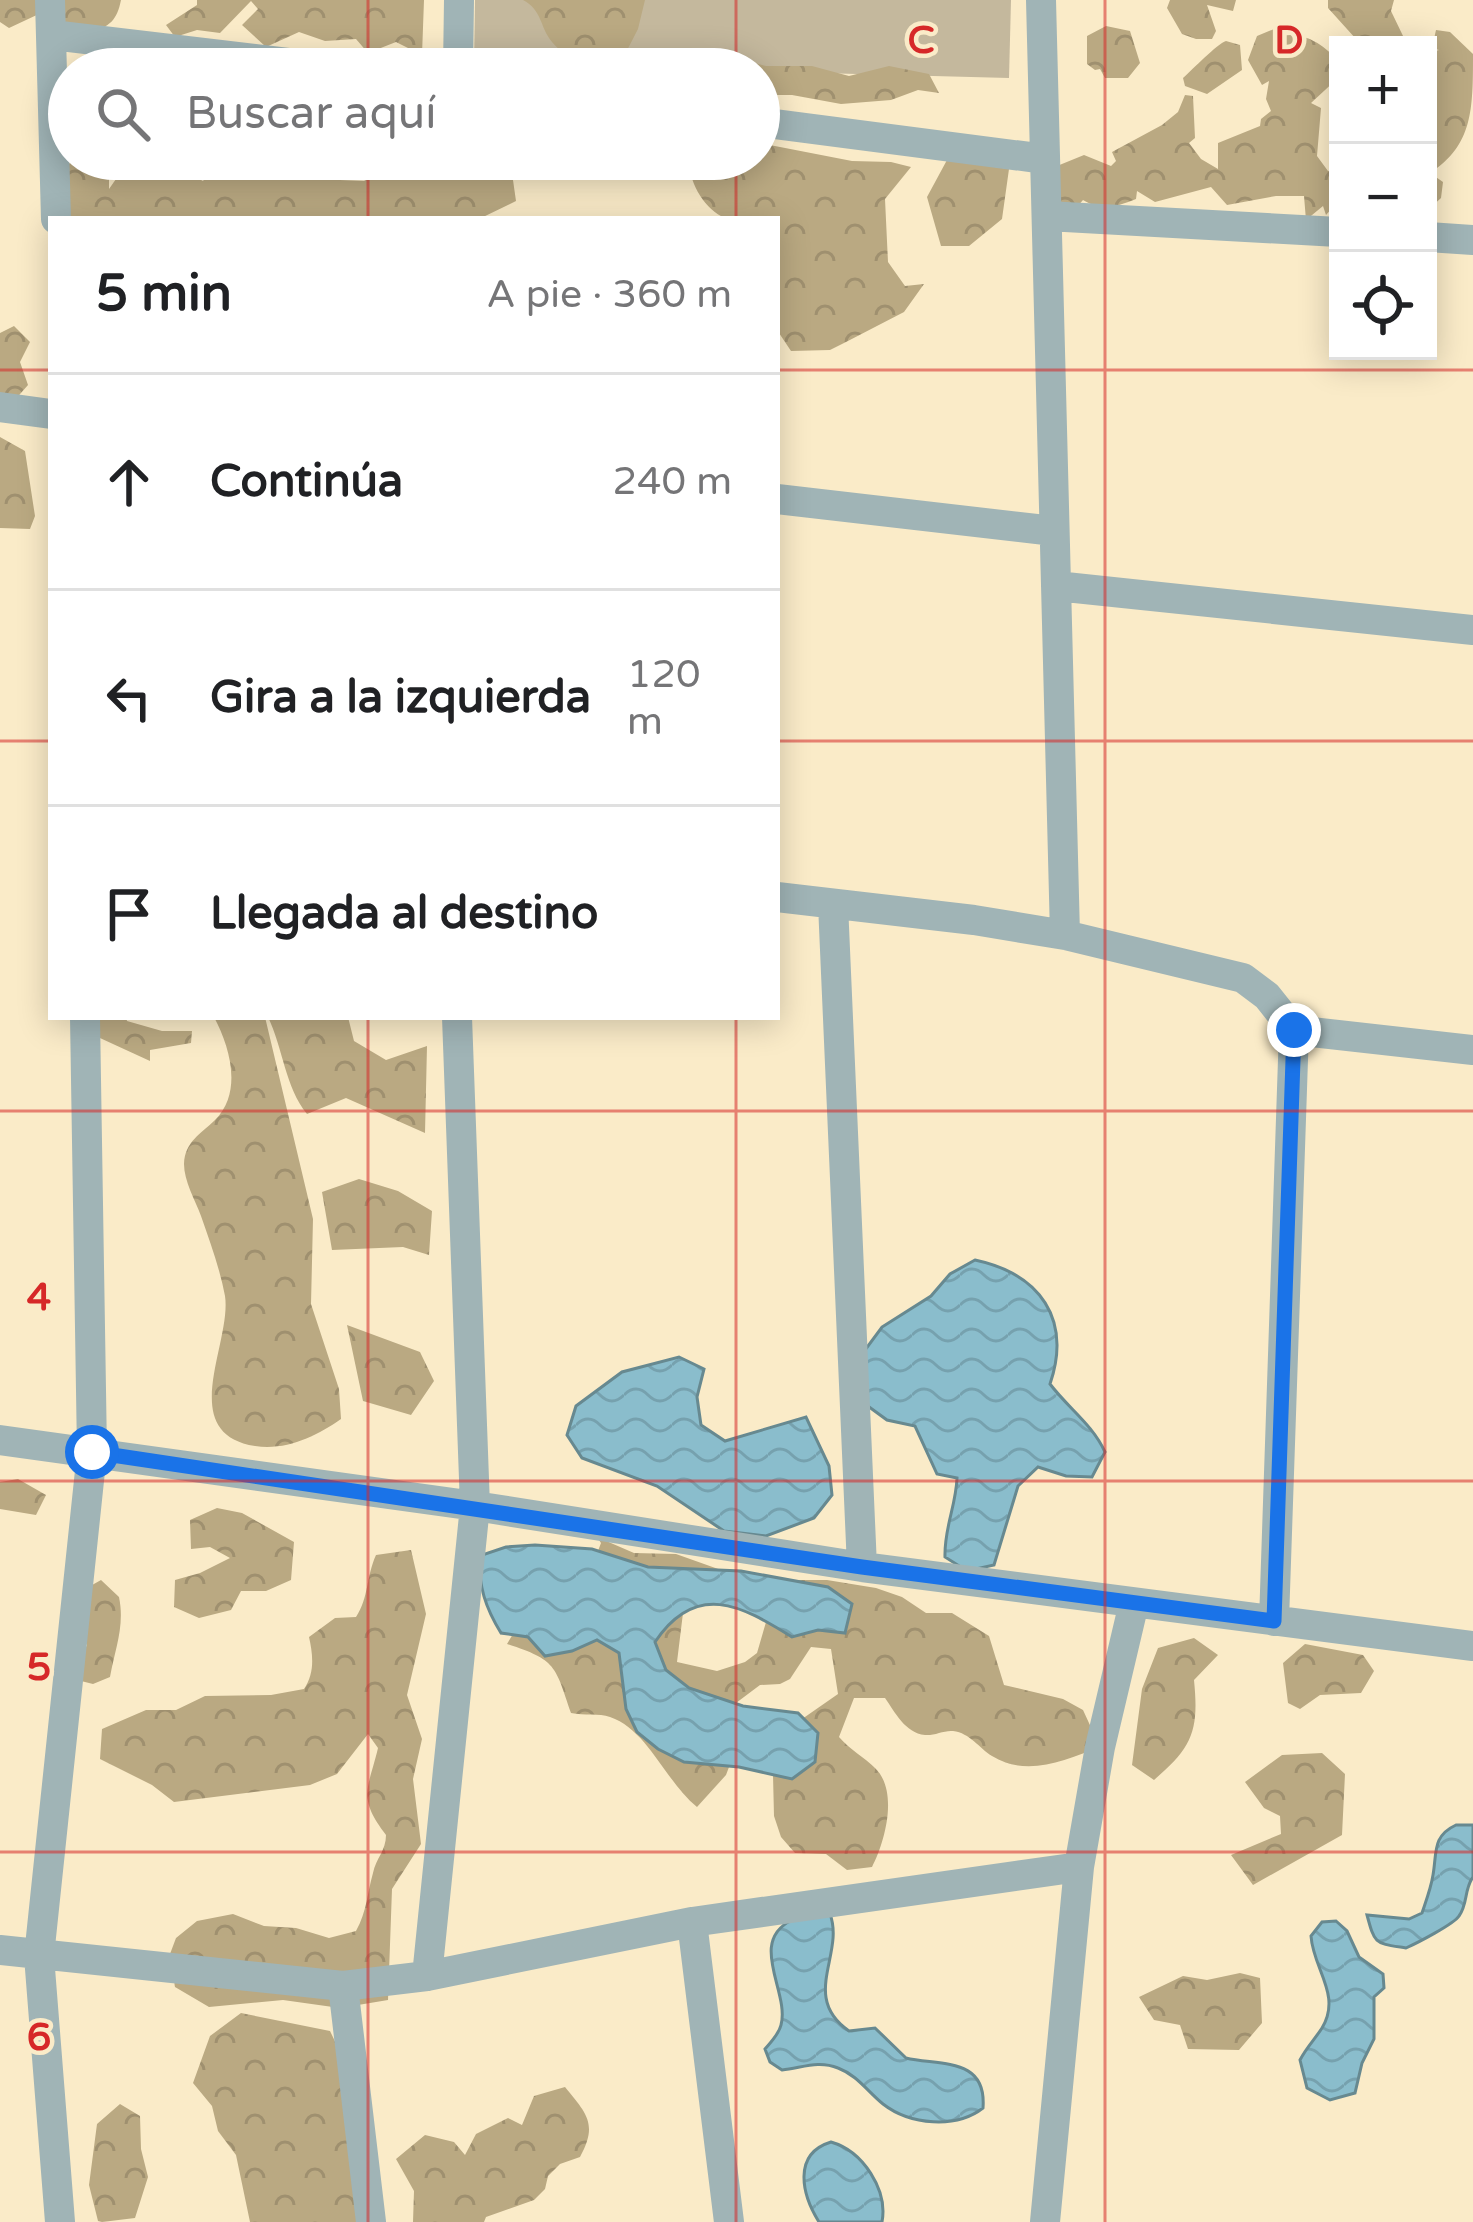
<!DOCTYPE html>
<html lang="es">
<meta charset="utf-8">
<style>
body{margin:0;font-family:"Varela Round",sans-serif;background:#f6f6f6;color:#202124}
.controls{position:absolute;right:36px;top:36px;display:grid;overflow:hidden;border-radius:0px;box-shadow:0 6px 30px #0003}
.controls button{width:108px;height:108px;display:grid;place-items:center;padding:0;border:0;border-bottom:3px solid #e0e0e0;background:#fff;color:#202124;font:60px sans-serif}
.stop{position:absolute;width:36px;height:36px;margin:-27px;border:9px solid #1a73e8;border-radius:50%;background:#fff}
.stop.end{background:#1a73e8;border-color:#fff;box-shadow:0 3px 12px #0008}
.list{margin:0;padding:0;list-style:none}
h2{display:flex;justify-content:space-between;align-items:center;height:156px;margin:0;padding:0 48px;font-size:51px}
h2 small{font-size:39px;font-weight:400;color:#757577}
.list li{display:grid;grid-template-columns:78px 1fr auto;gap:36px;align-items:center;box-sizing:border-box;height:216px;padding:0 48px;border-top:3px solid #e0e0e0}
.list b{display:block;font-size:45px;white-space:nowrap}
.list em{font-size:39px;font-style:normal;color:#757577}
.icon{flex:none;width:66px;height:66px;fill:none;stroke:currentColor;stroke-width:2;stroke-linecap:round;stroke-linejoin:round}
.map{position:relative;flex:none;width:1473px;height:2222px;overflow:hidden}
.search{position:absolute;background:#fff;box-shadow:0 6px 30px #0003;left:48px;top:48px;width:732px;height:132px;display:flex;align-items:center;gap:30px;box-sizing:border-box;padding:0 42px;border-radius:66px;color:#757577;font-size:45px}
.panel{position:absolute;background:#fff;box-shadow:0 6px 30px #0003;left:48px;top:216px;width:732px;height:804px;border-radius:0px}
.map>svg:first-child{display:block}
.green{fill:#c4b89d}
.forest{fill:url(#forest-crowns)}
.water{fill:url(#water-waves);stroke:#678990;stroke-width:3}
.lines{fill:none;stroke-linecap:round;stroke-linejoin:round}
.minor{stroke:#a0b4b6;stroke-width:30}
.route{stroke:#1a73e8;stroke-width:15}
.grid{fill:none;stroke:#d62828;stroke-width:3;stroke-opacity:0.55}
.grid-label{font-size:39px;text-anchor:middle;font-weight:bold;fill:#d62828;stroke:#faebc8;stroke-width:9;stroke-linejoin:round;paint-order:stroke}
</style>
<div class="map">
<svg width="1473" height="2222" viewBox="0 0 1473 2222">
<defs>
<pattern id="forest-crowns" width="20" height="18" patternUnits="userSpaceOnUse" patternTransform="scale(3)"><rect width="20" height="18" fill="#baa982"/><path d="M2 6a3 3 0 1 1 6 0M12 15a3 3 0 1 1 6 0" fill="none" stroke="#9f906f"/></pattern>
<pattern id="water-waves" width="16" height="10" patternUnits="userSpaceOnUse" patternTransform="scale(3)"><rect width="16" height="10" fill="#8abdcc"/><path d="M0 5q4-4 8 0t8 0" fill="none" stroke="#76a1ae"/></pattern>
</defs>
<rect width="100%" height="100%" fill="#faebc8"/>
<!-- green -->
<path class="green" d="M475 0H1011L1009 78 474 64Z"/>
<!-- forest -->
<path class="forest" d="M0 0H121C117 20 110 27 90 32L41 13 9 28 0 22Z
M197 0H424L422 55 396 42 368 53 356 39 325 41 299 32 266 47 242 25 258 9 251 1 220 33 197 30 175 37 166 25 197 5Z
M523 0H645L638 29 618 68C597 67 565 59 552 42 539 26 543 11 523 0Z
M1170 0H1236L1233 11 1207 5 1216 31 1212 39H1196L1182 34 1167 8Z
M1328 0H1394L1391 11 1404 38 1402 45H1352L1356 39 1328 8Z
M1106 26 1130 31 1140 63 1128 78H1105L1100 69 1095 70 1087 64V36Z
M1274 29 1282 36C1303 31 1325 45 1338 61V78L1311 103 1321 108 1317 156 1328 171 1338 169V211L1334 206 1326 215 1323 206 1306 220 1304 196H1276L1227 205 1211 187 1155 202 1137 191 1136 199C1115 207 1103 212 1083 200L1076 208 1047 216 1057 166 1084 155 1111 166 1116 161 1112 152 1162 125 1178 112 1185 95 1193 96 1195 138 1189 143 1201 159 1218 169V143L1260 126 1261 119 1271 111 1266 99 1269 81 1262 85 1248 60 1257 36Z
M1436 30 1450 32 1473 54C1473 110 1473 145 1430 173L1443 182 1441 198 1428 210V53L1439 50 1432 48Z
M1226 41 1240 45 1242 70 1207 94 1185 86 1183 78C1193 69 1217 44 1226 41Z
M702 49 766 66H812L849 76 889 66 929 74 939 93 918 90 891 100 841 104 792 95H760L759 69H691L689 64Z
M759 143 852 161 891 162 911 167 885 199 888 262 905 286 924 284 904 312 846 342 830 350 791 351 777 330V219C762 219 738 223 725 218 704 209 687 180 690 159H759Z
M73 159H90L109 175V189L123 169 140 168 146 159H161L203 181 219 159H316V179L364 181 376 175V159H416L418 167 427 159H510L516 201 479 219H58L66 168Z
M947 160 1009 169 1002 219 969 246H941L927 197Z
M14 326 30 342 20 362 28 385 13 402 0 403V333Z
M0 437 25 451 35 516 30 529 0 528Z
M76 1017H126L127 1021 162 1031H192L191 1043 150 1050V1061L76 1027Z
M214 1017H265L313 1219 311 1304 339 1389 341 1419C317 1436 286 1451 255 1446 175 1433 232 1343 225 1296 220 1269 210 1242 201 1216 195 1200 184 1181 184 1164 185 1141 201 1134 215 1120 243 1092 230 1047 214 1017Z
M268 1017H348L354 1041 386 1060 427 1046 425 1133 346 1098 307 1114C285 1087 283 1048 268 1017Z
M359 1179 398 1191 432 1211 429 1255 403 1247 332 1250 322 1192Z
M347 1325 420 1352 434 1381 411 1415 363 1401Z
M18 1479 46 1495 36 1515 0 1509V1482Z
M217 1508 242 1513 294 1542 291 1580 266 1591H241L231 1610 199 1618 174 1607 175 1580 200 1573 230 1558 210 1547 191 1549 190 1520Z
M597 1537 634 1553 676 1554 721 1570 683 1613 677 1662 717 1671 745 1662 757 1653 771 1605 794 1580H827L876 1588 902 1597 926 1613H952L989 1636 1004 1685 1063 1699 1083 1710 1100 1747C1064 1760 1028 1778 992 1756 979 1748 970 1733 953 1731 944 1730 934 1736 925 1735 905 1733 895 1712 885 1698H854L839 1737C850 1750 864 1757 875 1768 899 1791 885 1842 872 1867L847 1870 826 1854 795 1853 781 1837 774 1816 773 1775 792 1726 838 1694 831 1649 811 1647 790 1679 780 1684 760 1685 736 1703 732 1759 726 1775 697 1807C665 1781 648 1730 610 1717 599 1713 584 1716 571 1713 555 1665 556 1660 507 1644L513 1634 542 1629 590 1572 601 1543Z
M411 1550 426 1614 407 1695 422 1739 413 1779 421 1844 392 1889 388 2000 340 2008 283 2000 209 2007 175 1987 170 1954 176 1938 197 1921 233 1914 264 1926 296 1928 329 1938 356 1931C367 1911 367 1894 373 1873 376 1858 386 1851 386 1835 357 1797 368 1790 378 1748L368 1734 337 1774 310 1785 174 1802 152 1785 100 1759 102 1729 146 1710H176L205 1696 271 1695 304 1689C315 1673 313 1655 309 1637L335 1618 356 1617C369 1597 366 1577 376 1555Z
M101 1580 119 1597C125 1626 115 1649 110 1677L93 1684 81 1681 75 1669 87 1645 77 1629 85 1589Z
M1194 1638 1218 1655 1194 1680C1199 1730 1193 1747 1154 1780L1132 1765 1142 1689 1158 1648Z
M1305 1644 1363 1655 1374 1671 1361 1693 1320 1695 1300 1709 1288 1703 1283 1663Z
M1322 1753 1345 1774 1342 1835 1253 1885 1231 1855 1281 1834 1280 1816 1264 1808 1245 1782 1282 1755Z
M1240 1973 1260 1978 1262 2023 1239 2050 1188 2049 1180 2025 1154 2020 1139 1997 1183 1976 1207 1980Z
M241 2013 330 2031 345 2062 344 2118 364 2222H250L236 2155 218 2131 212 2106 193 2083 210 2036Z
M565 2087C587 2114 598 2124 580 2157L560 2164 548 2176 545 2189 534 2200 486 2217 484 2222H413L414 2191 396 2159 425 2135 454 2142 465 2155 476 2134 508 2118 522 2125 534 2096Z
M120 2104 140 2116 141 2149 148 2177 135 2218 102 2222 98 2221 89 2185 97 2124Z"/>
<!-- water -->
<path class="water" d="M975 1260C1040 1274 1072 1319 1050 1384 1069 1409 1092 1424 1105 1452L1092 1477 1066 1476 1038 1467 1018 1486 994 1565 967 1571 945 1557C944 1528 956 1506 957 1478L937 1474 915 1426 887 1420 865 1404V1350L882 1327 931 1296 950 1274Z
M679 1357 704 1369 697 1397 701 1425 725 1441 806 1417 829 1466 832 1495 814 1518 766 1536 724 1531 657 1486 582 1458 567 1435 576 1406 622 1372Z
M535 1545 592 1549 648 1567 741 1571 828 1587 852 1604 845 1633 818 1630 792 1637C741 1605 696 1581 655 1642L666 1670 689 1688 743 1706 798 1713 818 1733 815 1762 792 1779 739 1767 684 1762 658 1749 637 1732 626 1709 619 1653 597 1640 572 1651 545 1656 528 1637 501 1633C485 1607 479 1587 479 1556L506 1547Z
M1456 1825H1473V1877C1464 1889 1468 1904 1459 1916 1454 1924 1417 1943 1406 1948 1375 1943 1375 1945 1367 1915L1409 1919 1422 1913C1426 1901 1431 1888 1433 1875 1437 1853 1432 1836 1456 1825Z
M830 1914C845 1954 800 1997 849 2031L875 2028 906 2058C938 2066 987 2056 983 2108 956 2129 910 2125 883 2104 868 2092 857 2075 838 2068 818 2060 802 2068 782 2070L770 2062 765 2049C771 2042 779 2034 781 2025 790 1992 747 1942 792 1920 802 1916 819 1916 830 1914Z
M1336 1921 1347 1931 1359 1957 1383 1974 1384 1988 1374 1997V2039L1362 2063 1355 2093 1330 2100 1307 2088 1300 2060C1306 2048 1315 2039 1322 2028 1342 1995 1313 1969 1311 1936L1322 1922Z
M831 2142C863 2151 888 2190 882 2222H819C802 2195 792 2154 831 2142Z"/>
<g class="lines">
<!-- minor -->
<path class="minor" d="M50 0 56 219
M1041 0 1065 935
M52 35 339 69
M458 69 459 0
M759 122 1045 159
M1047 216 1338 232
M1428 237 1473 240
M0 407 51 414
M777 499 1054 531
M1056 586 1473 630
M777 897 974 920 1065 935 1243 978 1267 996 1294 1030 1473 1050
M833 904 862 1567
M0 1440 475 1506 862 1567 1473 1646
M1274 1621 1294 1030
M692 1922 729 2222
M0 1950 343 1986 427 1976 692 1922 1079 1867
M427 1976 475 1506 457 1017
M343 1986 371 2222
M60 2222 39 1956 92 1452 85 1017
M1045 2222 1079 1867 1100 1747 1134 1603"/>
</g>
<g class="lines">
<!-- route -->
<path class="route" d="M92 1452 862 1567 1274 1621 1294 1030"/>
</g>
<!-- grid -->
<path class="grid" d="M368 0V69M736 0V69M1105 0V2222M368 159V219M736 159V219M0 370H51M777 370H1473M0 741H51M777 741H1473M368 1017V2222M736 1017V2222M0 1111H1473M0 1481H1473M0 1852H1473"/>
<g class="grid-label">
<text x="921" y="53">C</text>
<text x="1289" y="53">D</text>
<text x="39" y="1310">4</text>
<text x="39" y="1680">5</text>
<text x="39" y="2050">6</text>
</g>
</svg>
<div class="controls">
<button>+</button>
<button>−</button>
<button><svg class="icon" aria-label="locate" viewBox="0 0 24 24"><circle cx="12" cy="12" r="6"/><path d="M12 2v4M12 18v4M2 12h4M18 12h4"/></svg></button>
</div>
<div class="stop" style="left:92px;top:1452px"></div>
<div class="stop end" style="left:1294px;top:1030px"></div>
<div class="search"><svg class="icon" aria-label="search" viewBox="0 0 24 24"><circle cx="10" cy="10" r="6"/><path d="M15 15l6 6"/></svg>Buscar aquí</div>
<section class="panel">
<h2>5 min<small>A pie · 360 m</small></h2>
<ul class="list">
<li><svg class="icon" aria-label="ahead" viewBox="0 0 24 24"><path d="M12 20V5M6 11l6-6 6 6"/></svg><div><b>Continúa</b></div><em>240 m</em></li>
<li><svg class="icon" aria-label="left" viewBox="0 0 24 24"><path d="M17 20v-9H6M10 6l-5 5 5 5"/></svg><div><b>Gira a la izquierda</b></div><em>120 m</em></li>
<li><svg class="icon" aria-label="arrive" viewBox="0 0 24 24"><path d="M6 21V4h12l-3 4 3 4H6"/></svg><div><b>Llegada al destino</b></div></li>
</ul>
</section>
</div>
